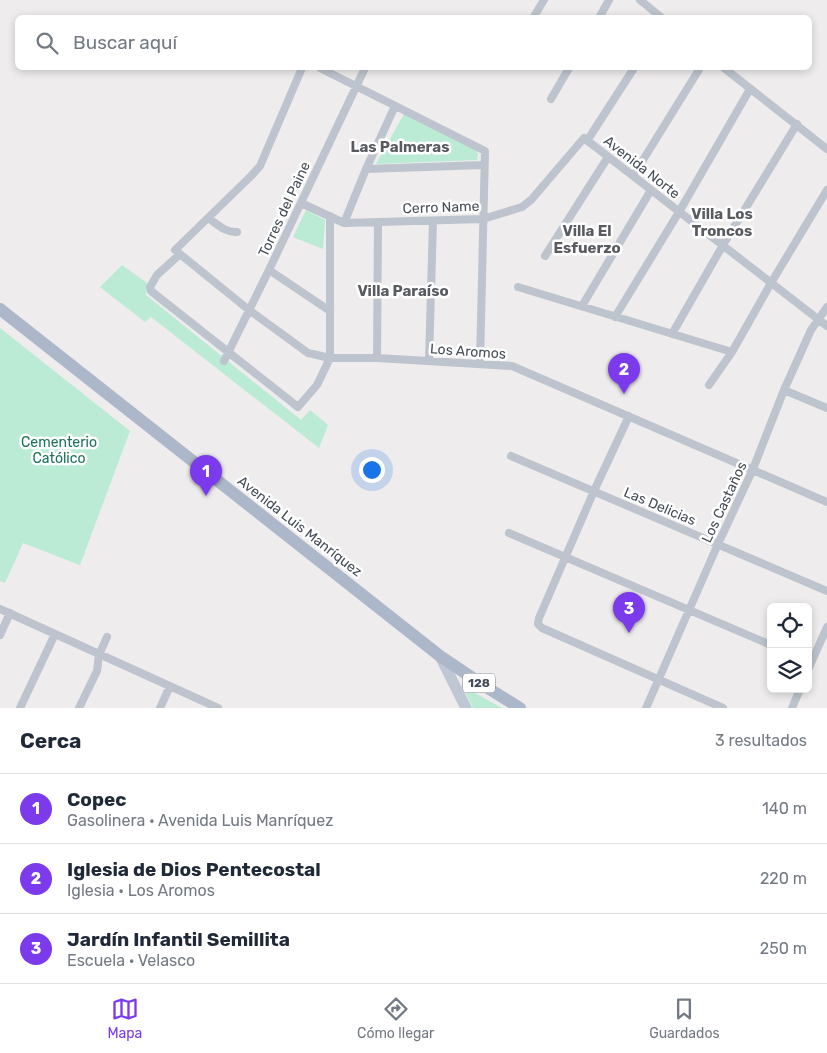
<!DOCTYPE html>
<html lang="es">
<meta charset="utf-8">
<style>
body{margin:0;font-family:Rubik,sans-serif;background:#f2f2f3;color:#1f2937}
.controls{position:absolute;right:15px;bottom:15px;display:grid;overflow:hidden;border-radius:8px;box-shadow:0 2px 8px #0003}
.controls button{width:45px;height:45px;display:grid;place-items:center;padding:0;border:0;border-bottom:1px solid #e0e1e3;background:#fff;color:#1f2937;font:25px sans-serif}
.you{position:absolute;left:371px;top:469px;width:18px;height:18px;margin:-12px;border:4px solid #fff;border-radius:50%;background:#1a73e8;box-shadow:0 0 0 8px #1a73e833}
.badge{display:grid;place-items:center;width:32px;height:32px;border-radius:50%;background:#7c3aed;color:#fff;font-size:16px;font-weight:700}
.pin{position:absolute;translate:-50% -41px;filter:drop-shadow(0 1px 2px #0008)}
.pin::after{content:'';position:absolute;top:26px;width:18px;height:15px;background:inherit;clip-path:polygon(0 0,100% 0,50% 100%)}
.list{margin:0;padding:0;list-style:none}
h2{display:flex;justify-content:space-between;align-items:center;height:65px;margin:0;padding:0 20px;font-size:21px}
h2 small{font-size:16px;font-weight:400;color:#747a83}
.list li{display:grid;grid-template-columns:32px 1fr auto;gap:15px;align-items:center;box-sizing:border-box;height:70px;padding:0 20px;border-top:1px solid #e0e1e3}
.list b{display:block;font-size:19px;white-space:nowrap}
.list p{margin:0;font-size:16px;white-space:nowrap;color:#747a83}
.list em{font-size:16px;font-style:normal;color:#747a83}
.icon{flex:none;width:28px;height:28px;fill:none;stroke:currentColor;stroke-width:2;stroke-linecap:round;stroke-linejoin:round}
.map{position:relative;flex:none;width:827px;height:708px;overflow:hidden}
.search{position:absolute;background:#fff;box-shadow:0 2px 8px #0003;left:15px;right:15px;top:15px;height:55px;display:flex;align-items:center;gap:12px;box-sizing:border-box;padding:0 18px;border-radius:8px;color:#747a83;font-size:19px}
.sheet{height:275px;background:#fff}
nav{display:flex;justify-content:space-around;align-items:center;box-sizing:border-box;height:70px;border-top:1px solid #e0e1e3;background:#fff;font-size:14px;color:#747a83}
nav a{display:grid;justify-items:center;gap:2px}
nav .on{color:#7c3aed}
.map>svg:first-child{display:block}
.green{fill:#bbebd4}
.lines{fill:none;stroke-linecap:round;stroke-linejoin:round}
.minor{stroke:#bdc4cd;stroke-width:8}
.secondary{stroke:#bfc6d4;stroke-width:11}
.primary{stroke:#adb7ca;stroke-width:12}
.labels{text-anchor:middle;stroke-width:5;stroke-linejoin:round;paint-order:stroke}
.shield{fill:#fff;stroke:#7d828a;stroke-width:1}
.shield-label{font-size:12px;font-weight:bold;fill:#454d58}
.street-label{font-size:14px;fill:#454d58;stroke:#fff}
.park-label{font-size:14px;fill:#1c7353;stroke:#fff}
.neighbourhood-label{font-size:15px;font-weight:bold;fill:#595b60;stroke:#fff}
</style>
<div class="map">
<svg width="827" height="708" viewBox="0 0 827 708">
<rect width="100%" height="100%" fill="#eeecec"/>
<!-- green -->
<path class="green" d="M404 114 474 148 478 154 477 160 376 164Z
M306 210 325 220 323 249 293 237Z
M122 265 147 283 146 295 301 420 310 410 328 425 319 448 151 317 145 322 100 287Z
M0 328 130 431 80 565 23 543 5 583 0 581Z
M462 686 502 708H473Z"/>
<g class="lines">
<!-- minor -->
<path class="minor" d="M640 0 662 18
M533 18 544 0
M599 18 609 0
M302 68 260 166 251 176 175 250 249 310 308 353 330 358H377L512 366 827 502
M320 68 485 151 480 363
M724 68 827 149
M551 99 569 68
M587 141 634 68
M366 169 484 165
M633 176 700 68
M301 203 344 223 483 219 522 207 531 200 584 138 827 326
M208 218C217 224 226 233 237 232
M344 223 366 169 395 106
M180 254 157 275 150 287 151 291 298 407 317 385 330 358V216
M545 256 608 157
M269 270 330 311
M518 287 732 352
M582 306 651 190
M615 317 679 212 750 89
M672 334 723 245 797 124
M377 358 378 222
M224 361 269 270 365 68
M429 361 433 221
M709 385 732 352 771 283 827 190
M784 390 827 408
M629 416 594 491 539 618 538 624 542 628 723 708
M511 456 827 591
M509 533 771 645
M0 609 218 708
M0 635 10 613
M808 670 827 627
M20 708 55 634
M79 708 97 671 99 655 107 637
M160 708 170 686
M646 708 718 544 753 469 784 390 811 330 827 307
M792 708 800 689"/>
<!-- secondary -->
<path class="secondary" d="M440 656 466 708"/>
<!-- primary -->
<path class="primary" d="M0 309 440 656 486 687 520 708"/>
</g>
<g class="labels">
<!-- shield labels -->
<rect class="shield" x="463" y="673.5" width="32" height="19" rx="4"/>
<g class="shield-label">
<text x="479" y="687">128</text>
</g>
<!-- street labels -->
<g class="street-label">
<text transform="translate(642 167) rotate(38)" y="5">Avenida Norte</text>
<text transform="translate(441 207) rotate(-2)" y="5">Cerro Name</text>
<text transform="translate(284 209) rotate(-65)" y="5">Torres del Paine</text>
<text transform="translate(468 351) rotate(4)" y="5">Los Aromos</text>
<text transform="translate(724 502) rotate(-65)" y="5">Los Castaños</text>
<text transform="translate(660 506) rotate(23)" y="5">Las Delicias</text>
<text transform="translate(300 526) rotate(38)" y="5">Avenida Luis Manríquez</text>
</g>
<!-- park labels -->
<g class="park-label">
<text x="59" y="447">Cementerio<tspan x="59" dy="16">Católico</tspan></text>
</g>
<!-- neighbourhood labels -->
<g class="neighbourhood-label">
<text x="400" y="152">Las Palmeras</text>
<text x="722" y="219">Villa Los<tspan x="722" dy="17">Troncos</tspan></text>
<text x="587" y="236">Villa El<tspan x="587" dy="17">Esfuerzo</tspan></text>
<text x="403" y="296">Villa Paraíso</text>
</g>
</g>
</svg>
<div class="controls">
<button><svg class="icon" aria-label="locate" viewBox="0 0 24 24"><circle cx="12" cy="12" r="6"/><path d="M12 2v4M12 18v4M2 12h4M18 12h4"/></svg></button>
<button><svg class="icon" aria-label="layers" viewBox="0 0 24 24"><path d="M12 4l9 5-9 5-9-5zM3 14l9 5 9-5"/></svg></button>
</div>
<div class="you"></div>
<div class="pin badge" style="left:206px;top:496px">1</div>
<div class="pin badge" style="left:624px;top:394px">2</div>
<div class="pin badge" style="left:629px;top:633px">3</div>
<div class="search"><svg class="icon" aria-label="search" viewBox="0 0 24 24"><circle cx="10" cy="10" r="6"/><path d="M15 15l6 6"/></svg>Buscar aquí</div>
</div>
<section class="sheet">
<h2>Cerca<small>3 resultados</small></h2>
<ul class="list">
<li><span class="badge">1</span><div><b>Copec</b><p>Gasolinera · Avenida Luis Manríquez</p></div><em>140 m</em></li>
<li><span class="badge">2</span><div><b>Iglesia de Dios Pentecostal</b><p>Iglesia · Los Aromos</p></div><em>220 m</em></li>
<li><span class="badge">3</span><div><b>Jardín Infantil Semillita</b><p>Escuela · Velasco</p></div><em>250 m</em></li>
</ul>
</section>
<nav>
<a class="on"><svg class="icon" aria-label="map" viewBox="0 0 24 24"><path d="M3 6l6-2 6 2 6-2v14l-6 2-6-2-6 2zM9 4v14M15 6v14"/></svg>Mapa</a>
<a><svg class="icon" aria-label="directions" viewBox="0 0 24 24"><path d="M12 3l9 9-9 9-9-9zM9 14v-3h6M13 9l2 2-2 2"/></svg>Cómo llegar</a>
<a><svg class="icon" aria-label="saved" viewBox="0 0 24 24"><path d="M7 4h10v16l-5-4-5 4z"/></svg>Guardados</a>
</nav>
